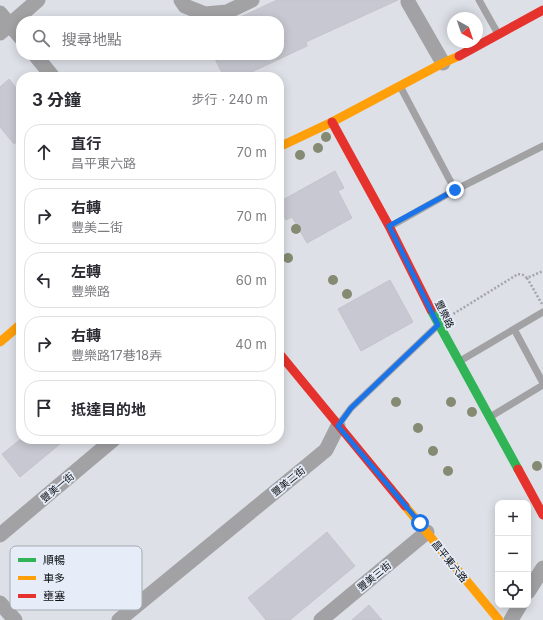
<!DOCTYPE html>
<html lang="zh-TW">
<meta charset="utf-8">
<style>
body{margin:0;font-family:Inter,"Noto Sans TC",sans-serif;background:#f7f7f7;color:#2b2b33}
.controls{position:absolute;right:12px;bottom:12px;display:grid;overflow:hidden;border-radius:8px;box-shadow:0 2px 10px #0003}
.controls button{width:36px;height:36px;display:grid;place-items:center;padding:0;border:0;border-bottom:1px solid #e1e1e2;background:#fff;color:#2b2b33;font:20px sans-serif}
.compass{position:absolute;left:447px;top:12px;width:36px;height:36px;border-radius:50%;background:#fff;box-shadow:0 2px 10px #0003;rotate:140deg}
.stop{position:absolute;width:12px;height:12px;margin:-9px;border:3px solid #1a73e8;border-radius:50%;background:#fff}
.stop.end{background:#1a73e8;border-color:#fff;box-shadow:0 1px 4px #0008}
.list{margin:0;padding:0;list-style:none}
h2{display:flex;justify-content:space-between;align-items:center;height:52px;margin:0;padding:0 16px;font-size:17px}
h2 small{font-size:13px;font-weight:400;color:#7c7c81}
.list li{display:grid;grid-template-columns:26px 1fr auto;gap:12px;align-items:center;box-sizing:border-box;height:56px;margin:0 8px 8px;padding:0 8px;border:1px solid #e1e1e2;border-radius:16px}
.list b{display:block;font-size:15px;white-space:nowrap}
.list p{margin:0;font-size:13px;white-space:nowrap;color:#7c7c81}
.list em{font-size:13px;font-style:normal;color:#7c7c81}
.icon{flex:none;width:22px;height:22px;fill:none;stroke:currentColor;stroke-width:2;stroke-linecap:round;stroke-linejoin:round}
.map{position:relative;flex:none;width:543px;height:620px;overflow:hidden}
.search{position:absolute;background:#fff;box-shadow:0 2px 10px #0003;left:16px;top:16px;width:268px;height:44px;display:flex;align-items:center;gap:10px;box-sizing:border-box;padding:0 14px;border-radius:16px;color:#7c7c81;font-size:15px}
.panel{position:absolute;background:#fff;box-shadow:0 2px 10px #0003;left:16px;top:72px;width:268px;height:372px;border-radius:16px}
.map>svg:first-child{display:block}
.building{fill:#c7c8d1;stroke:#c4c5ca}
.lines{fill:none;stroke-linecap:round;stroke-linejoin:round}
.path{stroke:#a4a5a7;stroke-width:2.5;stroke-dasharray:2 2;stroke-linecap:butt}
.lane{stroke:#a2a2a4;stroke-width:7}
.street{stroke:#a2a2a4;stroke-width:15}
.fast{stroke:#30b455;stroke-width:9}
.slow{stroke:#ff9f0a;stroke-width:9}
.jam{stroke:#e5322d;stroke-width:9}
.tree{fill:#848b72}
.route{stroke:#1a73e8;stroke-width:5}
.labels{text-anchor:middle;stroke-width:3.5;stroke-linejoin:round;paint-order:stroke}
.street-label{font-size:10px;fill:#0d1013;stroke:#e6edf8}
.key{fill:#e6edf8;stroke:#a5abb3;stroke-width:1}
.key-label{font-size:11px;fill:#0d1013}
</style>
<div class="map">
<svg width="543" height="620" viewBox="0 0 543 620">
<rect width="100%" height="100%" fill="#dde1e7"/>
<!-- building -->
<path class="building" d="M277 0H398L319 36 306 42 307 46 241 77H224L213 55H279V21H232Z
M9 79 21 94V111L16 115 21 122V139L14 144 0 127V87Z
M335 171 344 188 338 191 352 218 307 243 292 217 286 220 279 206V202Z
M390 280 413 322 361 351 338 309Z
M21 439H66L20 477 2 454Z
M327 532 355 566 290 620H266L248 598Z
M369 605 382 620H352Z"/>
<g class="lines">
<!-- path -->
<path class="path" d="M542 304 527 278 543 271
M450 316 518 274 523 275 527 278"/>
<!-- lane -->
<path class="lane" d="M479 0 497 32
M401 88 455 190
M391 226 455 190 543 146
M514 329 543 383
M460 361 543 312
M490 417 543 385
M339 424 351 408 436 327"/>
<!-- street -->
<path class="street" d="M181 0 185 6 205 14 227 12 252 0
M408 2 443 63
M0 13 21 38
M0 33 38 0
M35 55 53 77
M0 535 114 439
M528 592 543 568
M0 603 15 620
M119 620 326 450 338 426
M321 620 427 532
M511 620 520 605"/>
<!-- fast -->
<path class="fast" d="M431 310 518 469"/>
<!-- slow -->
<path class="slow" d="M279 147 332 122 443 63 459 56
M0 342 21 324
M405 506 499 620"/>
<!-- jam -->
<path class="jam" d="M459 56 543 10
M332 122 389 226 431 310
M279 353 405 506
M518 469 543 515"/>
</g>
<!-- trees -->
<g class="tree">
<circle cx="326" cy="137" r="5"/>
<circle cx="318" cy="148" r="5"/>
<circle cx="300" cy="155" r="5"/>
<circle cx="296" cy="229" r="5"/>
<circle cx="288" cy="258" r="5"/>
<circle cx="333" cy="280" r="5"/>
<circle cx="347" cy="294" r="5"/>
<circle cx="396" cy="402" r="5"/>
<circle cx="451" cy="402" r="5"/>
<circle cx="472" cy="412" r="5"/>
<circle cx="418" cy="428" r="5"/>
<circle cx="433" cy="451" r="5"/>
<circle cx="537" cy="466" r="5"/>
<circle cx="448" cy="471" r="5"/>
</g>
<g class="lines">
<!-- route -->
<path class="route" d="M420 523 338 426 351 408 438 325 435 319 389 226 455 190"/>
</g>
<g class="labels">
<!-- street labels -->
<g class="street-label">
<text transform="translate(445 314) rotate(64)" y="4">豐樂路</text>
<text transform="translate(288 481) rotate(-39)" y="4">豐美二街</text>
<text transform="translate(57 487) rotate(-40)" y="4">豐美一街</text>
<text transform="translate(450 561) rotate(51)" y="4">昌平東六路</text>
<text transform="translate(374 576) rotate(-39)" y="4">豐美三街</text>
</g>
</g>
<!-- legend -->
<rect x="10" y="546" width="132" height="64" rx="6" class="key"/>
<rect x="18" y="558" width="18" height="4" fill="#30b455"/>
<rect x="18" y="576" width="18" height="4" fill="#ff9f0a"/>
<rect x="18" y="594" width="18" height="4" fill="#e5322d"/>
<g class="key-label">
<text x="43" y="564">順暢</text>
<text x="43" y="582">車多</text>
<text x="43" y="600">壅塞</text>
</g>
</svg>
<div class="controls">
<button>+</button>
<button>−</button>
<button><svg class="icon" aria-label="locate" viewBox="0 0 24 24"><circle cx="12" cy="12" r="6"/><path d="M12 2v4M12 18v4M2 12h4M18 12h4"/></svg></button>
</div>
<svg class="compass" viewBox="-18 -18 36 36"><path d="M0-13l5 13h-10z" fill="#e53935"/><path d="M0 13l5-13h-10z" fill="#7c7c81"/></svg>
<div class="stop" style="left:420px;top:523px"></div>
<div class="stop end" style="left:455px;top:190px"></div>
<div class="search"><svg class="icon" aria-label="search" viewBox="0 0 24 24"><circle cx="10" cy="10" r="6"/><path d="M15 15l6 6"/></svg>搜尋地點</div>
<section class="panel">
<h2>3 分鐘<small>步行 · 240 m</small></h2>
<ul class="list">
<li><svg class="icon" aria-label="ahead" viewBox="0 0 24 24"><path d="M12 20V5M6 11l6-6 6 6"/></svg><div><b>直行</b><p>昌平東六路</p></div><em>70 m</em></li>
<li><svg class="icon" aria-label="right" viewBox="0 0 24 24"><path d="M7 20v-9h11M14 6l5 5-5 5"/></svg><div><b>右轉</b><p>豐美二街</p></div><em>70 m</em></li>
<li><svg class="icon" aria-label="left" viewBox="0 0 24 24"><path d="M17 20v-9H6M10 6l-5 5 5 5"/></svg><div><b>左轉</b><p>豐樂路</p></div><em>60 m</em></li>
<li><svg class="icon" aria-label="right" viewBox="0 0 24 24"><path d="M7 20v-9h11M14 6l5 5-5 5"/></svg><div><b>右轉</b><p>豐樂路17巷18弄</p></div><em>40 m</em></li>
<li><svg class="icon" aria-label="arrive" viewBox="0 0 24 24"><path d="M6 21V4h12l-3 4 3 4H6"/></svg><div><b>抵達目的地</b></div></li>
</ul>
</section>
</div>
